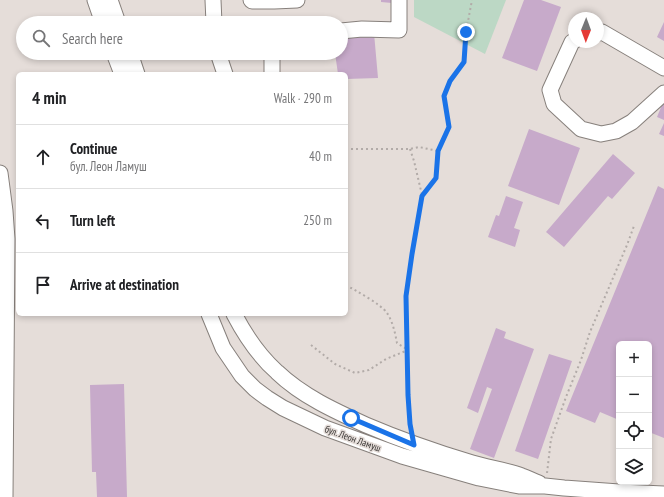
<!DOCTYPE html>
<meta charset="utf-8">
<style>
body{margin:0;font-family:"PT Sans Narrow",sans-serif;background:#f6f6f6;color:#202124}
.controls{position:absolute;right:12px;bottom:12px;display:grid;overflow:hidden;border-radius:6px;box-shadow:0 2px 6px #0003}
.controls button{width:36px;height:36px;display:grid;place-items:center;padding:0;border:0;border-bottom:1px solid #e0e0e0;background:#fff;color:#202124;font:20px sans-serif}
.compass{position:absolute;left:568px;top:12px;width:36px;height:36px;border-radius:50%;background:#fff;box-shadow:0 2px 6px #0003;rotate:181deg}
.stop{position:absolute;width:12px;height:12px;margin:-9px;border:3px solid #1a73e8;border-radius:50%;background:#fff}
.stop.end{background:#1a73e8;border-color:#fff;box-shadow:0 1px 4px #0008}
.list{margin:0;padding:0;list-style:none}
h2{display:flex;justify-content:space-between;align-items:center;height:52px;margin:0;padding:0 16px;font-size:17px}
h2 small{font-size:13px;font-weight:400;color:#757577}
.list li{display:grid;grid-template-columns:26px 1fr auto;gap:12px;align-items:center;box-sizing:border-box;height:64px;padding:0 16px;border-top:1px solid #e0e0e0}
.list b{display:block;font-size:15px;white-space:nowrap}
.list p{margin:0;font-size:13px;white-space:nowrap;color:#757577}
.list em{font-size:13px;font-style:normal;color:#757577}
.icon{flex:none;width:22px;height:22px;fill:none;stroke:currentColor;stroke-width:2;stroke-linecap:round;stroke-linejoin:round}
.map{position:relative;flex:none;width:664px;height:497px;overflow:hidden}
.search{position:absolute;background:#fff;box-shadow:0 2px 6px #0003;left:16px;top:16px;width:332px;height:44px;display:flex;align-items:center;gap:10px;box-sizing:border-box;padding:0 14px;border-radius:22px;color:#757577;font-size:15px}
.panel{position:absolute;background:#fff;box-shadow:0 2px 6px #0003;left:16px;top:72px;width:332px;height:244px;border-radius:6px}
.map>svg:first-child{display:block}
.green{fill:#bcd8c5}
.building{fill:#c7aaca}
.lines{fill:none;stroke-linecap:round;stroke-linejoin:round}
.minor-casing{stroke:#87807c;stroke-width:17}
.path{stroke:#b2aba8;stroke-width:2;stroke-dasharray:2 3;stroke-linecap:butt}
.minor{stroke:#fff;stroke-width:15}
.route{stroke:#1a73e8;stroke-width:5}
.labels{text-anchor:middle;stroke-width:3;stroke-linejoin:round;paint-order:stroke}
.street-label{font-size:10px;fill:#3a3735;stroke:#e5ddd9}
</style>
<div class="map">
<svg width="664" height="497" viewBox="0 0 664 497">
<rect width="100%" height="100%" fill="#e5ddd9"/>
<!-- green -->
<path class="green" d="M414 0H506L485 54 414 17Z"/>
<!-- building -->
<path class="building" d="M381 0H392V3L381 2Z
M524 0H541L561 7 537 71 502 58Z
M315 16 316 23H268V20Z
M664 22V41L657 37Z
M374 33 378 78 346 79V74H338L335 53H341V35Z
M664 100V120L657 117Z
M664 123V136L659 134Z
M529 129 580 148 559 205 508 186Z
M613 154 635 173 612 199 608 196 564 247 546 232Z
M658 186 664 189V438L649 432V344H619V420L600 412 595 423 566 411Z
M506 196 523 202 514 228 520 230 515 247 488 237 496 215 499 216Z
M496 328 506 332 504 338 534 349 494 458 470 449 492 389 487 387 478 413 467 408Z
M549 354 572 361 538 459 515 451Z
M124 384 127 497H97L96 472H92L90 385Z"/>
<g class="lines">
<defs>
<path id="minor" d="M95 0 103 23
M110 0 118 23
M213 0 214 23
M251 0 252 1H274L297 0
M341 31 362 29 399 30V0
M598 33 602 32 664 68
M574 41 572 42 550 90 554 104 581 129 601 134 616 131 632 122 664 93
M114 53 122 74
M130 53 137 74
M218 53 225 74
M272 74V53
M0 173 5 211 7 239 5 497
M209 314 223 348 242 376 255 389 267 398 283 408 325 428 402 456 479 478 519 486H545L564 488 619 492 664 494
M234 314C245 335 259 356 277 372 302 396 335 411 366 425 401 440 436 452 472 463 488 468 506 470 522 476 528 478 533 481 539 483"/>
</defs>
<!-- minor casing -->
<use href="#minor" class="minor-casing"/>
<!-- path -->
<path class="path" d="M346 149H410L419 147 438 151 436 178 422 195 411 254 406 296 408 395 411 429
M410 149 414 161 422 195
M438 151 449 127 444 96 450 81 464 62 466 32 472 0
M346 285C356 291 381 304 387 313 393 322 395 333 397 343L408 350
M311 345 335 364 355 373 369 370 386 359 408 350
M547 473 551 439 566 397 581 360 590 332 627 245 634 226"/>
<!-- minor -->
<use href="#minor" class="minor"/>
</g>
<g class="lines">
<!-- route -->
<path class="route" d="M351 418 414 445 410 424 408 395 406 296 412 254 422 196 436 178 438 151 449 127 444 96 450 81 464 62 466 32"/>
</g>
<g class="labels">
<!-- street labels -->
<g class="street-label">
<text transform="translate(353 438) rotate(20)" y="4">бул. Леон Ламуш</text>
</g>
</g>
</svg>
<div class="controls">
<button>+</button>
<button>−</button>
<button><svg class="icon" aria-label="locate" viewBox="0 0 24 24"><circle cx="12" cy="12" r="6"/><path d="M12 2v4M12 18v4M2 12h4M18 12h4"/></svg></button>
<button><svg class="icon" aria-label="layers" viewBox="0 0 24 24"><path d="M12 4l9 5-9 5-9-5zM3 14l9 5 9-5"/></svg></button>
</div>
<svg class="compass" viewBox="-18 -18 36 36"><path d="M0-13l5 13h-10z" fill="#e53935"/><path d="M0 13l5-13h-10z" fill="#757577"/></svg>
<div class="stop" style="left:351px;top:418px"></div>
<div class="stop end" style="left:466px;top:32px"></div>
<div class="search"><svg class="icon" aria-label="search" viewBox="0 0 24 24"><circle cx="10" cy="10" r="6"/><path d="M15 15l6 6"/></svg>Search here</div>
<section class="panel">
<h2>4 min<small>Walk · 290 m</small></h2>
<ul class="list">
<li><svg class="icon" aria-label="ahead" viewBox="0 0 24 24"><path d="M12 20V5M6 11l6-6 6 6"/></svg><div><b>Continue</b><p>бул. Леон Ламуш</p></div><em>40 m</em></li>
<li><svg class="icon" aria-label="left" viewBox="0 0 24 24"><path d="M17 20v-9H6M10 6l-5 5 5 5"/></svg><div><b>Turn left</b></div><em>250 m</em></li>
<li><svg class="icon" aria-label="arrive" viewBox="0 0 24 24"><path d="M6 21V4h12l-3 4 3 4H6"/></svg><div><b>Arrive at destination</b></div></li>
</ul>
</section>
</div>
